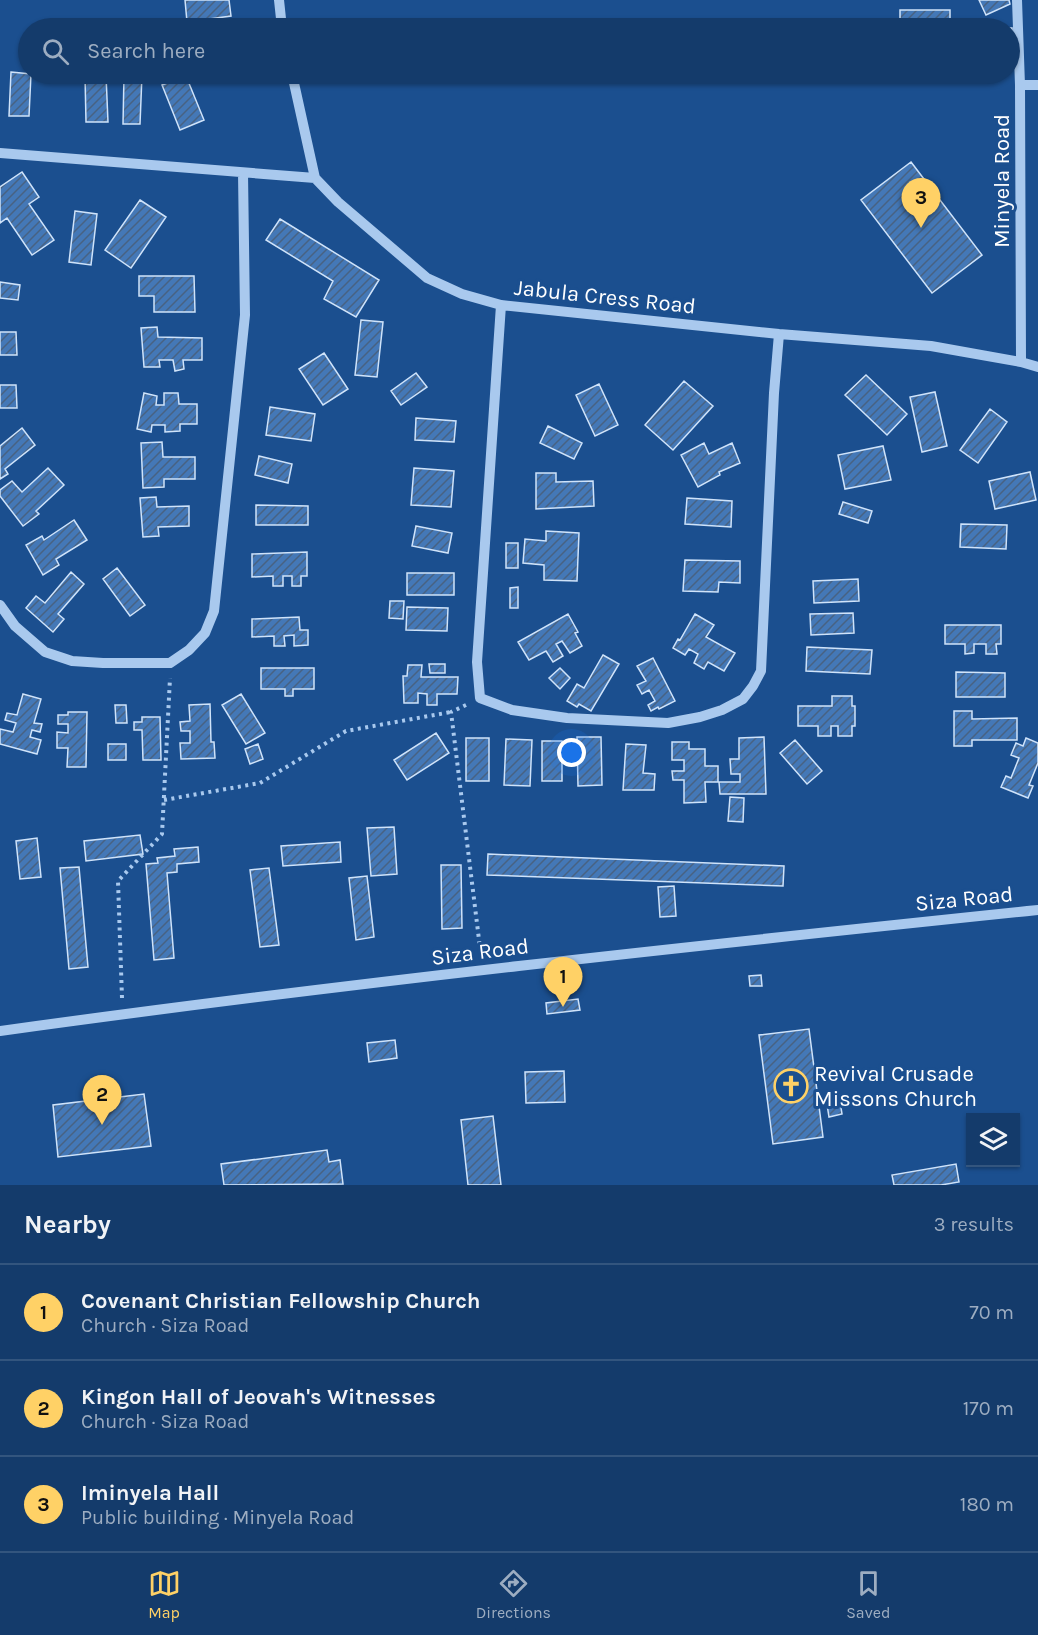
<!DOCTYPE html>
<meta charset="utf-8">
<style>
body{margin:0;font-family:Karla,sans-serif;background:#1d4271;color:#f1f3f6}
.controls{position:absolute;right:18px;bottom:18px;display:grid;overflow:hidden;border-radius:0px;box-shadow:0 2px 4px #0004}
.controls button{width:54px;height:54px;display:grid;place-items:center;padding:0;border:0;border-bottom:2px solid #33557e;background:#143b6b;color:#f1f3f6;font:30px sans-serif}
.you{position:absolute;left:572px;top:753px;width:21px;height:21px;margin:-15px;border:4px solid #fff;border-radius:50%;background:#1a73e8;box-shadow:0 0 0 9px #1a73e833}
.badge{display:grid;place-items:center;width:39px;height:39px;border-radius:50%;background:#ffd166;color:#111;font-size:20px;font-weight:700}
.pin{position:absolute;translate:-50% -50px;filter:drop-shadow(0 2px 3px #0008)}
.pin::after{content:'';position:absolute;top:32px;width:21px;height:18px;background:inherit;clip-path:polygon(0 0,100% 0,50% 100%)}
.list{margin:0;padding:0;list-style:none}
h2{display:flex;justify-content:space-between;align-items:center;height:78px;margin:0;padding:0 24px;font-size:26px}
h2 small{font-size:20px;font-weight:400;color:#9dadc1}
.list li{display:grid;grid-template-columns:39px 1fr auto;gap:18px;align-items:center;box-sizing:border-box;height:96px;padding:0 24px;border-top:2px solid #33557e}
.list b{display:block;font-size:22px;white-space:nowrap}
.list p{margin:0;font-size:20px;white-space:nowrap;color:#9dadc1}
.list em{font-size:20px;font-style:normal;color:#9dadc1}
.icon{flex:none;width:33px;height:33px;fill:none;stroke:currentColor;stroke-width:2;stroke-linecap:round;stroke-linejoin:round}
.map{position:relative;flex:none;width:1038px;height:1185px;overflow:hidden}
.search{position:absolute;background:#143b6b;box-shadow:0 2px 4px #0004;left:18px;right:18px;top:18px;height:66px;display:flex;align-items:center;gap:15px;box-sizing:border-box;padding:0 21px;border-radius:33px;color:#9dadc1;font-size:22px}
.sheet{height:366px;background:#143b6b}
nav{display:flex;justify-content:space-around;align-items:center;box-sizing:border-box;height:84px;border-top:2px solid #33557e;background:#143b6b;font-size:16px;color:#9dadc1}
nav a{display:grid;justify-items:center;gap:3px}
nav .on{color:#ffd166}
.map>svg:first-child{display:block}
.building{fill:url(#building-hatch);stroke:#cfe3fa;stroke-width:1.5}
.lines{fill:none;stroke-linecap:round;stroke-linejoin:round}
.path{stroke:#a9c9ee;stroke-width:4;stroke-dasharray:3 4.5;stroke-linecap:butt}
.minor{stroke:#a9c9ee;stroke-width:10}
.labels{text-anchor:middle;stroke-width:6;stroke-linejoin:round;paint-order:stroke}
.street-label{font-size:22px;fill:#fff;stroke:#1b4f8f}
.poi-label{font-size:22px;fill:#fff;stroke:#1b4f8f;text-anchor:start}
</style>
<div class="map">
<svg width="1038" height="1185" viewBox="0 0 1038 1185">
<defs>
<pattern id="building-hatch" width="6" height="6" patternUnits="userSpaceOnUse" patternTransform="scale(1.5)"><rect width="6" height="6" fill="#4478b7"/><path d="M-1 1l2-2M0 6l6-6M5 7l2-2" fill="none" stroke="#486282"/></pattern>
</defs>
<rect width="100%" height="100%" fill="#1b4f8f"/>
<!-- building -->
<path class="building" d="M185 0H229L231 16 187 22Z
M979 0H1009L1010 4 986 15Z
M900 10H950V28H900Z
M830 26H872V28H830Z
M982 28H1012V63L1010 62V28Z
M11 72 31 74 29 116H9Z
M106 75 108 122H86L85 76Z
M124 75H142L140 124H123Z
M186 76 204 120 180 130 162 85Z
M911 162 982 255 932 293 861 200Z
M22 172 39 197 29 204 54 240 32 255 7 218 0 223V187Z
M140 200 166 217 131 268 105 250Z
M75 211 97 214 91 265 69 262Z
M280 219 379 280 356 317 324 299 333 281 266 240Z
M139 276H194L195 312H154V296H139Z
M0 282 20 285 18 300 0 298Z
M361 320 383 322 377 377 355 375Z
M157 327 158 337 202 338V360H183L184 369 175 371 173 360H159L160 367H144L141 328Z
M0 332H16L17 355H0Z
M324 353 348 389 323 405 299 369Z
M416 373 427 387 401 405 391 391Z
M866 375 907 414 887 435 845 395Z
M684 381 713 406 673 450 645 425Z
M599 384 618 425 595 436 576 395Z
M0 385H16L17 408H0Z
M935 392 947 446 922 452 910 397Z
M144 393 157 396 156 405H164V393H178L179 404H197V424H180V431L165 432V425H152L151 432 137 429Z
M270 407 315 414 311 441 266 435Z
M990 409 1007 422 978 463 960 450Z
M416 418 456 421 454 442 415 440Z
M548 426 582 443 574 459 540 443Z
M22 428 35 445 5 469 8 474 0 479V446Z
M162 442 163 457H195V479H164V487L143 488 141 443Z
M704 443 709 454 732 443 740 463 719 472 720 475 698 487 681 455Z
M883 446 891 480 845 489 838 455Z
M259 456 292 464 288 483 255 475Z
M48 468 64 485 36 511 39 514 23 526 0 496V490L12 481 22 492Z
M414 468 454 471 451 507 411 505Z
M1030 472 1036 500 995 509 989 481Z
M536 473H556V482L593 481 594 506 536 509Z
M156 497 157 507 189 506V526L158 527 159 536 143 537 140 498Z
M687 498 732 501 731 527 685 524Z
M843 502 872 511 868 523 839 514Z
M256 505 308 506V525H256Z
M74 520 87 540 56 559 59 565 43 575 26 545 42 536 44 540Z
M961 524 1007 525 1006 549 960 547Z
M416 526 452 533 448 553 412 546Z
M546 531 579 533 577 581 544 580V565L523 563 525 539 546 541Z
M506 543H518V568H506Z
M307 552V576H301V586H292V576H283V586H273V576L252 577V554Z
M685 560 740 561V583L719 582 718 592 683 591Z
M117 568 145 605 130 616 103 579Z
M71 572 84 584 58 614 64 619 53 632 26 608 36 596 45 603Z
M407 573H454V595H407Z
M858 579 859 601 814 603 813 581Z
M518 587V608H510V588Z
M390 601H404L403 619 389 618Z
M407 607 448 608 447 631 406 630Z
M853 613 854 633 811 635 810 614Z
M568 614 578 632 575 633 582 646 570 653 562 641 556 644 563 656 553 662 546 651 529 660 518 642Z
M695 614 714 625 706 637 735 653 724 671 708 662 704 669 694 663 698 654 689 649 685 655 673 648 678 639 680 640Z
M299 617 300 630H308V645L294 646V635L284 636 285 646H274V636L252 637V619Z
M945 625H1001V644H996L997 654H986V644H974V653L965 654V644H945Z
M807 647 872 650 870 674 806 671Z
M603 655 619 664 591 711 579 704 577 707 567 701 577 684 584 688Z
M653 658 675 701 659 709 658 707 651 711 648 705 655 701 649 690 642 694 637 685 646 681 637 666Z
M429 664H445V673H430Z
M408 665H422L421 677H458L457 694H437V705H427V694L418 693V703H404L403 676H407Z
M261 668H314V689H293V696H285V689H261Z
M560 668 570 678 560 689 549 678Z
M956 672 1005 673V697H956Z
M23 694 41 699 34 723 42 724 40 732 32 730 30 737 41 740 37 754 0 744V729L13 732 16 723 5 720 7 713 17 715Z
M241 694 265 733 246 744 222 705Z
M832 696H852V706H855V726H852V736H838V726H831V736H818V726H798V706H832Z
M210 704 211 742H214L215 758 181 759 180 743H190V731H181L180 722 190 721 189 705Z
M115 705H126L127 723H116Z
M954 711H972V719L1017 718V740H972V746H954Z
M68 712H87L86 767H67L68 748H57V732L68 733V724H58V715H68Z
M142 717H160L161 760H143L142 730H134V722H142Z
M436 733 449 753 407 780 394 760Z
M577 737H601L602 785 578 786Z
M764 737 766 794H720L719 782H740V774H731L730 759H739V738Z
M466 738H489V781H466Z
M1026 738 1038 743V763L1029 785 1033 786 1028 798 1001 787 1006 776 1011 778 1019 758 1011 755 1016 743 1023 746Z
M506 739 532 740 530 786 504 785Z
M795 740 822 771 807 784 780 753Z
M542 741H562V781H542Z
M672 742H689V749H705V766H718V782H705L706 802 684 803V780H673L672 771H684V760H672Z
M108 744H126V760H108Z
M258 744 263 759 250 764 245 749Z
M626 744 646 745 643 773 655 774 654 790H623Z
M730 797 744 798 743 822 728 821Z
M394 827 397 874 371 876 367 828Z
M140 835 143 854 86 861 84 841Z
M37 838 41 877 20 879 16 841Z
M340 842 341 862 283 866 281 846Z
M198 847 199 862 177 864V872L167 873 174 958 154 960 146 864 158 863 157 858 175 856 174 849Z
M488 854 784 866 783 886 487 875Z
M441 865H461L462 928 442 929Z
M79 867 88 967 69 969 60 868Z
M269 868 279 945 260 947 250 870Z
M367 876 374 937 356 940 349 878Z
M674 886 676 916 660 917 658 887Z
M761 975 762 986H750L749 976Z
M578 999 580 1010 547 1014 546 1003Z
M809 1029 823 1137 773 1144 759 1035Z
M395 1040 397 1058 369 1062 367 1043Z
M564 1071 565 1102 526 1103 525 1072Z
M144 1094 151 1146 58 1157 53 1105Z
M839 1095 842 1114 829 1117 826 1098Z
M493 1116 501 1185H468L461 1120Z
M327 1150 329 1162 340 1160 343 1184 224 1185 221 1164Z
M956 1164 959 1182 941 1185H894L892 1175Z"/>
<g class="lines">
<!-- path -->
<path class="path" d="M466 705 451 712 481 956
M164 800 260 783 346 731 451 712
M122 998 118 881 162 834 170 678"/>
<!-- minor -->
<path class="minor" d="M279 0 282 28
M1017 0 1020 85 1021 362
M292 74 315 178 338 202 427 278 462 294 501 305 779 334 931 346 1021 362 1038 367
M1020 85H1038
M0 153 315 178
M501 305 477 662 480 698 512 710 567 718 668 723 700 717 722 710 743 699 753 686 761 671 774 393 779 334
M0 605 15 626 45 652 72 661 103 663H170L189 650 205 633 214 611 245 315 243 173
M0 1031C345 983 692 946 1038 910"/>
</g>
<!-- icons -->
<defs>
<symbol id="church-ring" viewBox="-11 -11 22 22"><circle r="9.5" fill="#1b4f8f" stroke="#ffd166" stroke-width="1.5"/><path d="M-1.2-6h2.4v3.5h3.3v2.4h-3.3V6h-2.4V-.1h-3.3v-2.4h3.3Z" fill="#ffd166"/></symbol>
</defs>
<g fill-rule="evenodd">
<use href="#church-ring" x="772" y="1067" width="38" height="38"/>
</g>
<g class="labels">
<!-- street labels -->
<g class="street-label">
<text transform="translate(1001 181) rotate(-90)" y="8">Minyela Road</text>
<text transform="translate(605 296) rotate(6)" y="8">Jabula Cress Road</text>
<text transform="translate(964 898) rotate(-6)" y="8">Siza Road</text>
<text transform="translate(480 951) rotate(-7)" y="8">Siza Road</text>
</g>
<!-- poi labels -->
<g class="poi-label">
<text x="814" y="1081">Revival Crusade<tspan x="814" dy="25">Missons Church</tspan></text>
</g>
</g>
</svg>
<div class="controls">
<button><svg class="icon" aria-label="layers" viewBox="0 0 24 24"><path d="M12 4l9 5-9 5-9-5zM3 14l9 5 9-5"/></svg></button>
</div>
<div class="you"></div>
<div class="pin badge" style="left:563px;top:1007px">1</div>
<div class="pin badge" style="left:102px;top:1125px">2</div>
<div class="pin badge" style="left:921px;top:228px">3</div>
<div class="search"><svg class="icon" aria-label="search" viewBox="0 0 24 24"><circle cx="10" cy="10" r="6"/><path d="M15 15l6 6"/></svg>Search here</div>
</div>
<section class="sheet">
<h2>Nearby<small>3 results</small></h2>
<ul class="list">
<li><span class="badge">1</span><div><b>Covenant Christian Fellowship Church</b><p>Church · Siza Road</p></div><em>70 m</em></li>
<li><span class="badge">2</span><div><b>Kingon Hall of Jeovah's Witnesses</b><p>Church · Siza Road</p></div><em>170 m</em></li>
<li><span class="badge">3</span><div><b>Iminyela Hall</b><p>Public building · Minyela Road</p></div><em>180 m</em></li>
</ul>
</section>
<nav>
<a class="on"><svg class="icon" aria-label="map" viewBox="0 0 24 24"><path d="M3 6l6-2 6 2 6-2v14l-6 2-6-2-6 2zM9 4v14M15 6v14"/></svg>Map</a>
<a><svg class="icon" aria-label="directions" viewBox="0 0 24 24"><path d="M12 3l9 9-9 9-9-9zM9 14v-3h6M13 9l2 2-2 2"/></svg>Directions</a>
<a><svg class="icon" aria-label="saved" viewBox="0 0 24 24"><path d="M7 4h10v16l-5-4-5 4z"/></svg>Saved</a>
</nav>
